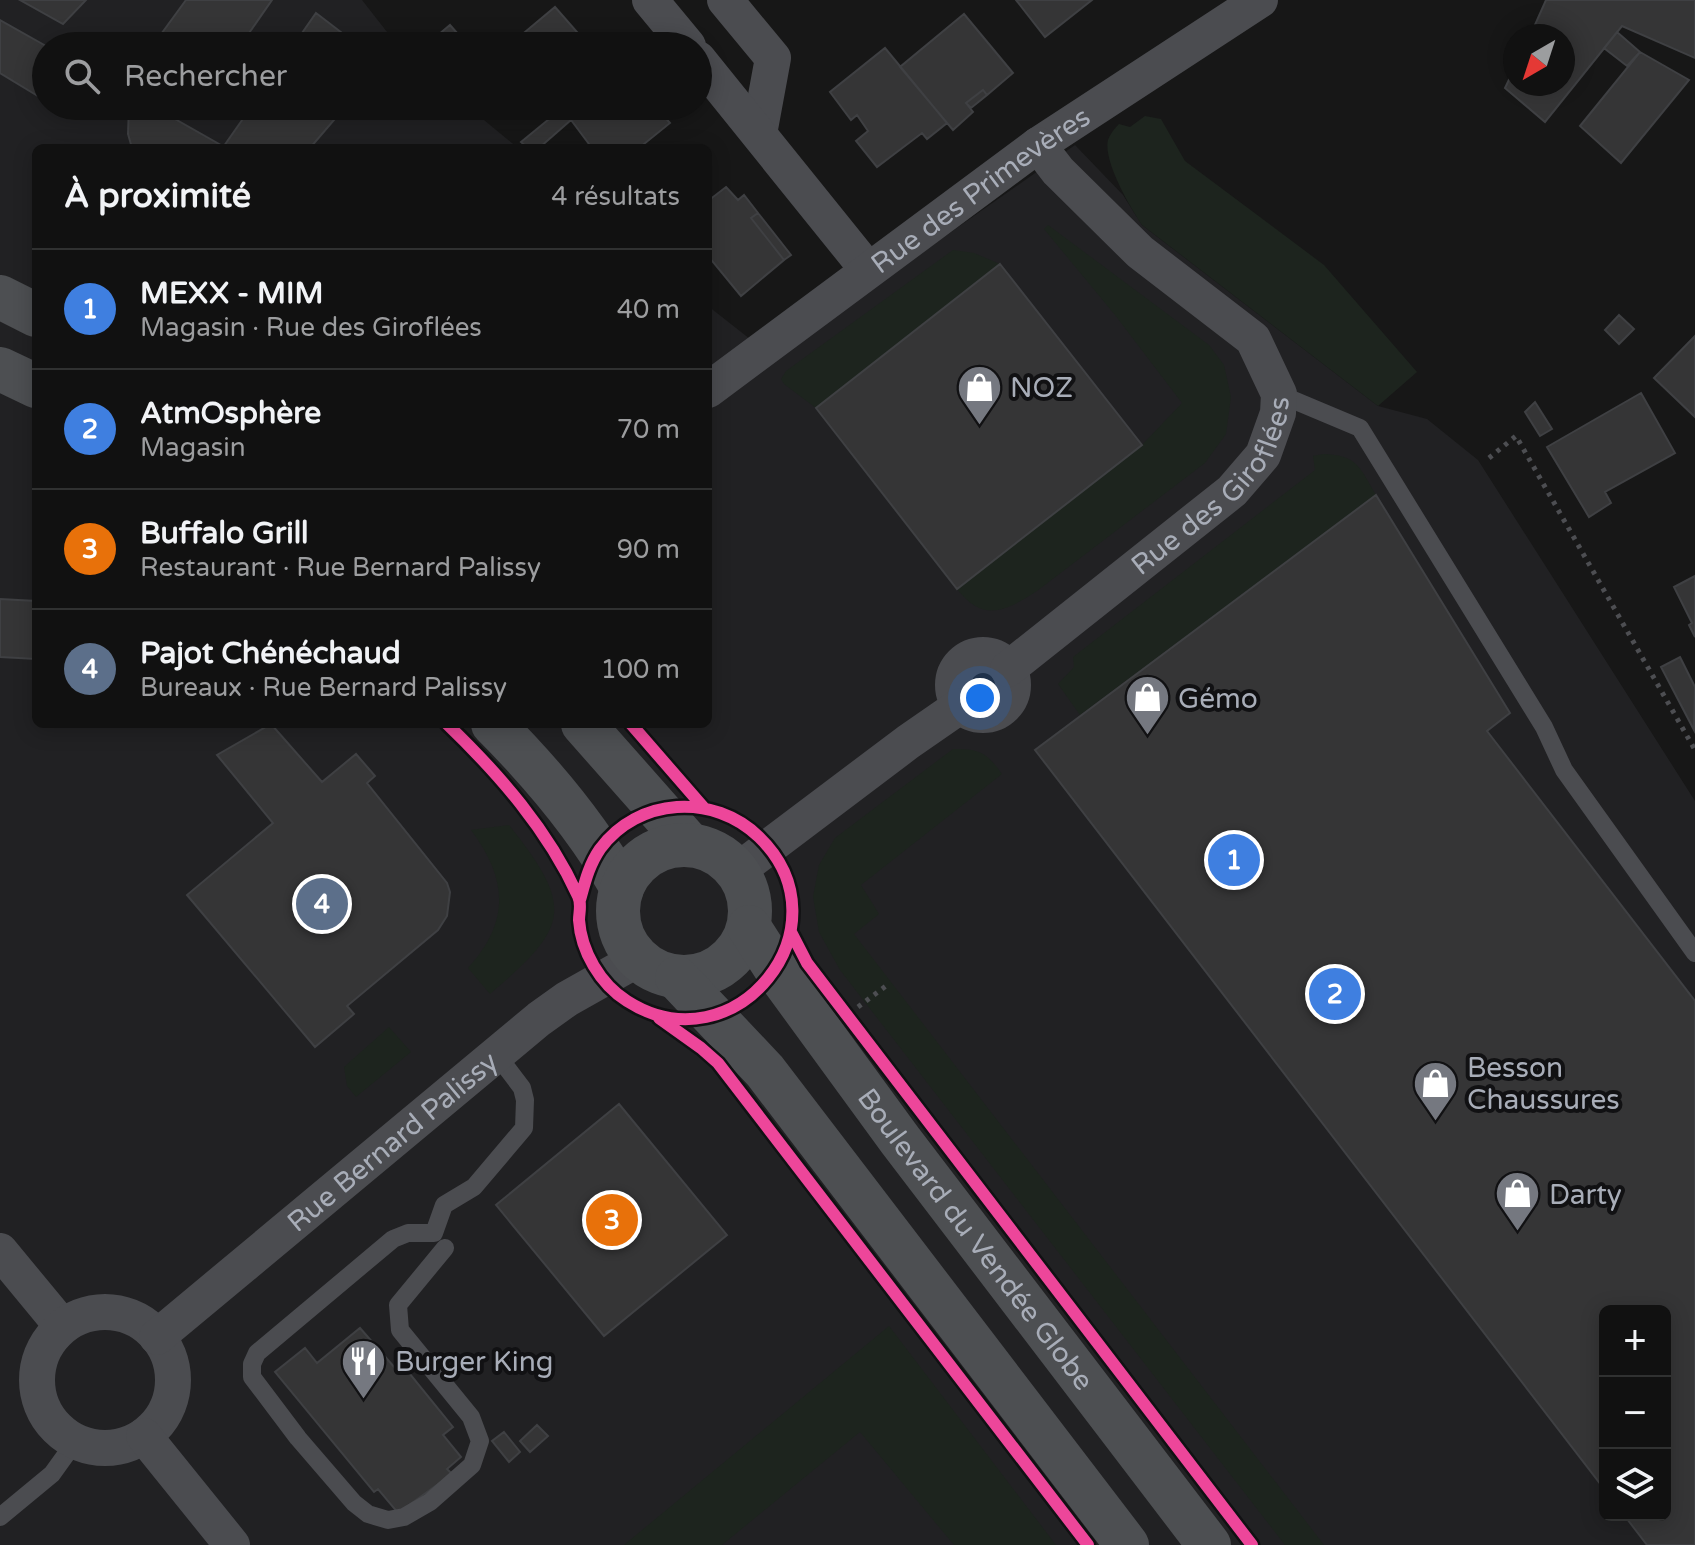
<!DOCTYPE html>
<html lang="fr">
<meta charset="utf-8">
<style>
body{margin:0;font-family:"Varela Round",sans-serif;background:#1a1a1a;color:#f1f3f6}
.controls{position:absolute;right:24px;bottom:24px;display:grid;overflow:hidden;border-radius:12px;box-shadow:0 4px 20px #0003}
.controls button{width:72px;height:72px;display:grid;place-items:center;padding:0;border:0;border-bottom:2px solid #303131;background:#111;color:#f1f3f6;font:40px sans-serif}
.compass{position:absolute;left:1503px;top:24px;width:72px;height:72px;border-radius:50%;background:#111;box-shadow:0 4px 20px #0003;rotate:219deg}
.you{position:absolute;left:980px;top:698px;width:28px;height:28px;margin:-20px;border:6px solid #fff;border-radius:50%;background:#1a73e8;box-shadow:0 0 0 12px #1a73e833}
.badge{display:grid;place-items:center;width:52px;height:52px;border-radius:50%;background:#d93025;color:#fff;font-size:26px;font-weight:700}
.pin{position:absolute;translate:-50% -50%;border:4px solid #fff;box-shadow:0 2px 8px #0006}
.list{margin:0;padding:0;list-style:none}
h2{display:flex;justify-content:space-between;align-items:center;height:104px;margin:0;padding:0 32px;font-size:34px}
h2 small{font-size:26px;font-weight:400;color:#9c9d9f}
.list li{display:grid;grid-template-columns:52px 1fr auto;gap:24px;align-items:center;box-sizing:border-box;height:120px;padding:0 32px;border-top:2px solid #303131}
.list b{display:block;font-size:30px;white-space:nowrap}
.list p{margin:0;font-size:26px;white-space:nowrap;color:#9c9d9f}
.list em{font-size:26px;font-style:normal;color:#9c9d9f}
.icon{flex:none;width:44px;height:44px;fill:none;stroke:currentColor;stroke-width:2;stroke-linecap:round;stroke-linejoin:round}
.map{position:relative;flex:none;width:1695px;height:1545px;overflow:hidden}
.search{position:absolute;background:#111;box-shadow:0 4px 20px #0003;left:32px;top:32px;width:680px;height:88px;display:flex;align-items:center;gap:20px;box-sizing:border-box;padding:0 28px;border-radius:44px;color:#9c9d9f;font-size:30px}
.panel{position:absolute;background:#111;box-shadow:0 4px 20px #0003;left:32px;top:144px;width:680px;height:584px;border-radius:12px}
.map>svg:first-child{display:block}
.built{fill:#212123;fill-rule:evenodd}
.green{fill:#1d241e}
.building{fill:#353536;stroke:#3f4043;stroke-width:2}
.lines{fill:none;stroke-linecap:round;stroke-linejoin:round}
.path{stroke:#4d4e52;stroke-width:5;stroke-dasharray:4 6;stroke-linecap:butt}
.lane{stroke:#4b4c50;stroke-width:18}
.street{stroke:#4b4c50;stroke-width:36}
.primary{stroke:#4d4f52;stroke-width:44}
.cycleway-casing{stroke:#111113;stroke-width:17}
.cycleway{stroke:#ed469a;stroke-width:12}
.labels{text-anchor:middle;stroke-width:8;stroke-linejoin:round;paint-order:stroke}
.street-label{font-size:28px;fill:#a8adb8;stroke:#111113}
.poi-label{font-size:28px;fill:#a8adb8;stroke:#111113;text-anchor:start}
</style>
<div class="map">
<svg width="1695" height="1545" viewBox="0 0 1695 1545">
<rect width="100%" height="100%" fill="#171717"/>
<!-- built -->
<path class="built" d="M0 0H362L398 46H46V106H467L518 148H36V724H708V306L773 357 1075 145 1123 195 1142 225 1378 406 1427 419 1478 460 1695 801V1545H0ZM1605 1311H1665V1515H1605Z"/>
<!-- green -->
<path class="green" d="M1145 116 1161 119 1185 161 1324 265 1417 372 1378 406 1142 225C1130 207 1103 161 1108 140 1110 134 1114 129 1119 124L1130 127Z
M1048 225 1209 345 1224 365 1231 397 1226 434 1205 463 1037 591C1006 611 983 623 957 589L1142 445 1182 403 1115 315 1044 229Z
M953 250 974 253 1000 264 816 408 784 384 781 379 786 371Z
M1323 454C1358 455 1360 468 1376 495L1080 715 1058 684 1074 667 1073 657 1315 470 1313 456Z
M953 749C980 749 986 752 1002 774L861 885 879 914 854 934 1324 1545H1285L840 970 819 932 813 897 819 865 835 838Z
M509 825C575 908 569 927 490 994L468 968C511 921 507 878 471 830Z
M389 1027 411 1052 356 1097 347 1086 344 1067Z
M889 1326 1056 1545H954L860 1432 722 1545H624Z"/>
<!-- building -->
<path class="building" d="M20 0H86L63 24Z
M186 0H272L240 46H172L159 37Z
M1016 0H1092L1045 37Z
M1546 0H1695V58L1622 26 1545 122 1505 88 1515 67V84H1563V36H1530Z
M555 7 577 32 571 36 579 46H517L513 42Z
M316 13 359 46H293Z
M964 14 1013 73 987 95 983 90 966 103 973 112 953 130 900 67Z
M0 20 46 46V90L41 98 0 73Z
M450 25 464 41 458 46H425Z
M1617 32 1640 52 1627 66 1604 48Z
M885 48 947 123 927 139 922 133 877 167 856 141 868 131 857 115 851 120 830 92Z
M1640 52 1689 80 1621 163 1580 126Z
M983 90 987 95 971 108 966 103Z
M129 106H152L226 148H132L128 134Z
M252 106H346L310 148H226L224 146Z
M565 106H627L632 113 641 106H655L670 123 639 148H592L571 120 539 148H528L521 142Z
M726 187 738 200 744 195 758 213 751 218 784 260 741 296 708 256V201Z
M758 213 791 255 784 260 751 218Z
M1000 264 1142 445 957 589 816 408Z
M1619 315 1634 329 1619 344 1605 330Z
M1695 336V417L1654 378Z
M1641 393 1675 453 1605 492 1611 503 1589 517 1547 447Z
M1535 402 1552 429 1540 436 1525 412Z
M1376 495 1510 713 1487 731 1695 1001V1545H1647L1624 1515H1665V1311H1605V1490L1035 750Z
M1695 576V637L1689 625 1692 623 1674 587Z
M0 599 36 601V659L0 657Z
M1680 657 1695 687 1694 730 1661 667Z
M271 724 322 782 356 754 375 776 367 783 447 883 450 892 447 916 438 930 347 1006 354 1014 315 1047 187 895 273 823 217 755Z
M619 1104 727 1235 604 1336 496 1205Z
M360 1328 395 1368 401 1363 453 1427 443 1435 461 1457 447 1469 452 1474 398 1513 378 1489 374 1492 275 1372 305 1348 317 1363Z
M537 1425 548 1436 530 1452 520 1441Z
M504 1432 520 1452 509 1462 492 1441Z"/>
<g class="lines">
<!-- path -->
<path class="path" d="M1489 458 1516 436 1695 750
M858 1007 890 983"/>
<!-- lane -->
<path class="lane" d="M1279 394 1360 428 1544 727 1564 770 1695 953
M445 1248 398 1305 400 1330 471 1417 480 1441 472 1465 430 1502 404 1517 388 1520 368 1514 354 1503 298 1438 252 1377V1364L257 1353 393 1239 408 1233H434L444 1205 474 1187 524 1128 525 1100 522 1088 497 1055
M0 1517 52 1474 75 1442"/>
<!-- street -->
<g class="street">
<path d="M650 0 688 46"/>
<path d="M725 0 773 58 759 134"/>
<path d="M698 59 868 270"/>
<path id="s1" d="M708 390 1038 145 1260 0"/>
<circle cx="983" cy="685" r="30"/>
<path id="s2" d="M1008 669 1232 491 1263 455 1278 413 1279 394 1253 339 1140 252 1058 171 1038 145"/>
<path d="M737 871 908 742 960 706"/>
<path d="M0 1251 62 1326"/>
<circle cx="105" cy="1380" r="68"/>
<path id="s3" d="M157 1337 539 1019 567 999 638 959"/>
<path d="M144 1436 232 1545"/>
</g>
<!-- primary -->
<g class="primary">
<path d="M0 297 36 315"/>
<path d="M0 369 36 386"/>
<path d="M493 724C543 774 587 826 622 888"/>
<path d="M583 724 690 845"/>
<circle cx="684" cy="911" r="66"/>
<path id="s4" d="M749 927 781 977 900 1140 1209 1545"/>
<path d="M677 978 765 1071 1127 1545"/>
</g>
<defs>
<path id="cycleway" d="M447 724C499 774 548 830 578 896 582 904 579 912 579 920 581 951 600 984 627 1001 735 1070 851 926 759 837 714 793 638 797 600 849 589 865 585 882 580 900
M631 724 704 808
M791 932 807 963 1252 1545
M659 1018 701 1048 718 1063 1088 1545"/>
</defs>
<!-- cycleway casing -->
<use href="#cycleway" class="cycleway-casing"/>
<!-- cycleway -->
<use href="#cycleway" class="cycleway"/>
</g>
<!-- icons -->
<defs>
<symbol id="shop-pin" viewBox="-11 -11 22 30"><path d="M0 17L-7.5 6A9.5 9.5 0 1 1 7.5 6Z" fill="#757880" stroke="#111113"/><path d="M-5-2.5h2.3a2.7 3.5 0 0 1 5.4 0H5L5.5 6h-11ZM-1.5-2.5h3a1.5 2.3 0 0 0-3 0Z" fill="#fff"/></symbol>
<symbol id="restaurant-pin" viewBox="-11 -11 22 30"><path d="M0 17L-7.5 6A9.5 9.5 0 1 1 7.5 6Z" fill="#757880" stroke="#111113"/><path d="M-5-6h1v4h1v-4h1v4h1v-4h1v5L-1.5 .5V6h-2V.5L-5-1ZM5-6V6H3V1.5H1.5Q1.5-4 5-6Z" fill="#fff"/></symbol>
</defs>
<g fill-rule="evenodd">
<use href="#shop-pin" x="954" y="362" width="51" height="69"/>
<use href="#shop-pin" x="1122" y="672" width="51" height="69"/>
<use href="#shop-pin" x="1410" y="1058" width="51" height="69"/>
<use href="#shop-pin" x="1492" y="1168" width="51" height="69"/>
<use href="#restaurant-pin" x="338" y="1336" width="51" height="69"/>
</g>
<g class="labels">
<!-- street labels -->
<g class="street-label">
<text dy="10" stroke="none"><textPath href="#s1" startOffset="338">Rue des Primevères</textPath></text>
<text dy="10" stroke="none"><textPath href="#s2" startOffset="278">Rue des Giroflées</textPath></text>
<text dy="10" stroke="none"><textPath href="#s3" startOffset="306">Rue Bernard Palissy</textPath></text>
<text dy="10" stroke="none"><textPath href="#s4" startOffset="386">Boulevard du Vendée Globe</textPath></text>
</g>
<!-- poi labels -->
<g class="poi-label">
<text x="1010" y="397">NOZ</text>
<text x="1178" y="708">Gémo</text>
<text x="1467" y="1077">Besson<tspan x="1467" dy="32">Chaussures</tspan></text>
<text x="1549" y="1204">Darty</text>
<text x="395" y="1371">Burger King</text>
</g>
</g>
</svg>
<div class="controls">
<button>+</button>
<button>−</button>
<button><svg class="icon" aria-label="layers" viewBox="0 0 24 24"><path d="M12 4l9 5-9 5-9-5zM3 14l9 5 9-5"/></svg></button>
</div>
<svg class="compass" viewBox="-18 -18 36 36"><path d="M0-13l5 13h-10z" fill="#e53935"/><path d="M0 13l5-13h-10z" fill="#9c9d9f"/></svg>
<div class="you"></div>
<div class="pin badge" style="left:1234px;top:860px;background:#3f7fe0">1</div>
<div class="pin badge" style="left:1335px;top:994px;background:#3f7fe0">2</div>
<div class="pin badge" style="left:612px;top:1220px;background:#e8710a">3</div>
<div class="pin badge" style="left:322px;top:904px;background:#5c6f8a">4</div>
<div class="search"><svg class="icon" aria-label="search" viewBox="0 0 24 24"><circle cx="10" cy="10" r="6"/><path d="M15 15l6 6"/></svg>Rechercher</div>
<section class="panel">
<h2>À proximité<small>4 résultats</small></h2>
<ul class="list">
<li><span class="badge" style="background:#3f7fe0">1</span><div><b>MEXX - MIM</b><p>Magasin · Rue des Giroflées</p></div><em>40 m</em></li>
<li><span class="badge" style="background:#3f7fe0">2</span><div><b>AtmOsphère</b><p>Magasin</p></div><em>70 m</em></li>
<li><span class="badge" style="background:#e8710a">3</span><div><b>Buffalo Grill</b><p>Restaurant · Rue Bernard Palissy</p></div><em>90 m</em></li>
<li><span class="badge" style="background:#5c6f8a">4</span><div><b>Pajot Chénéchaud</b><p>Bureaux · Rue Bernard Palissy</p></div><em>100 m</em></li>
</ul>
</section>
</div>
